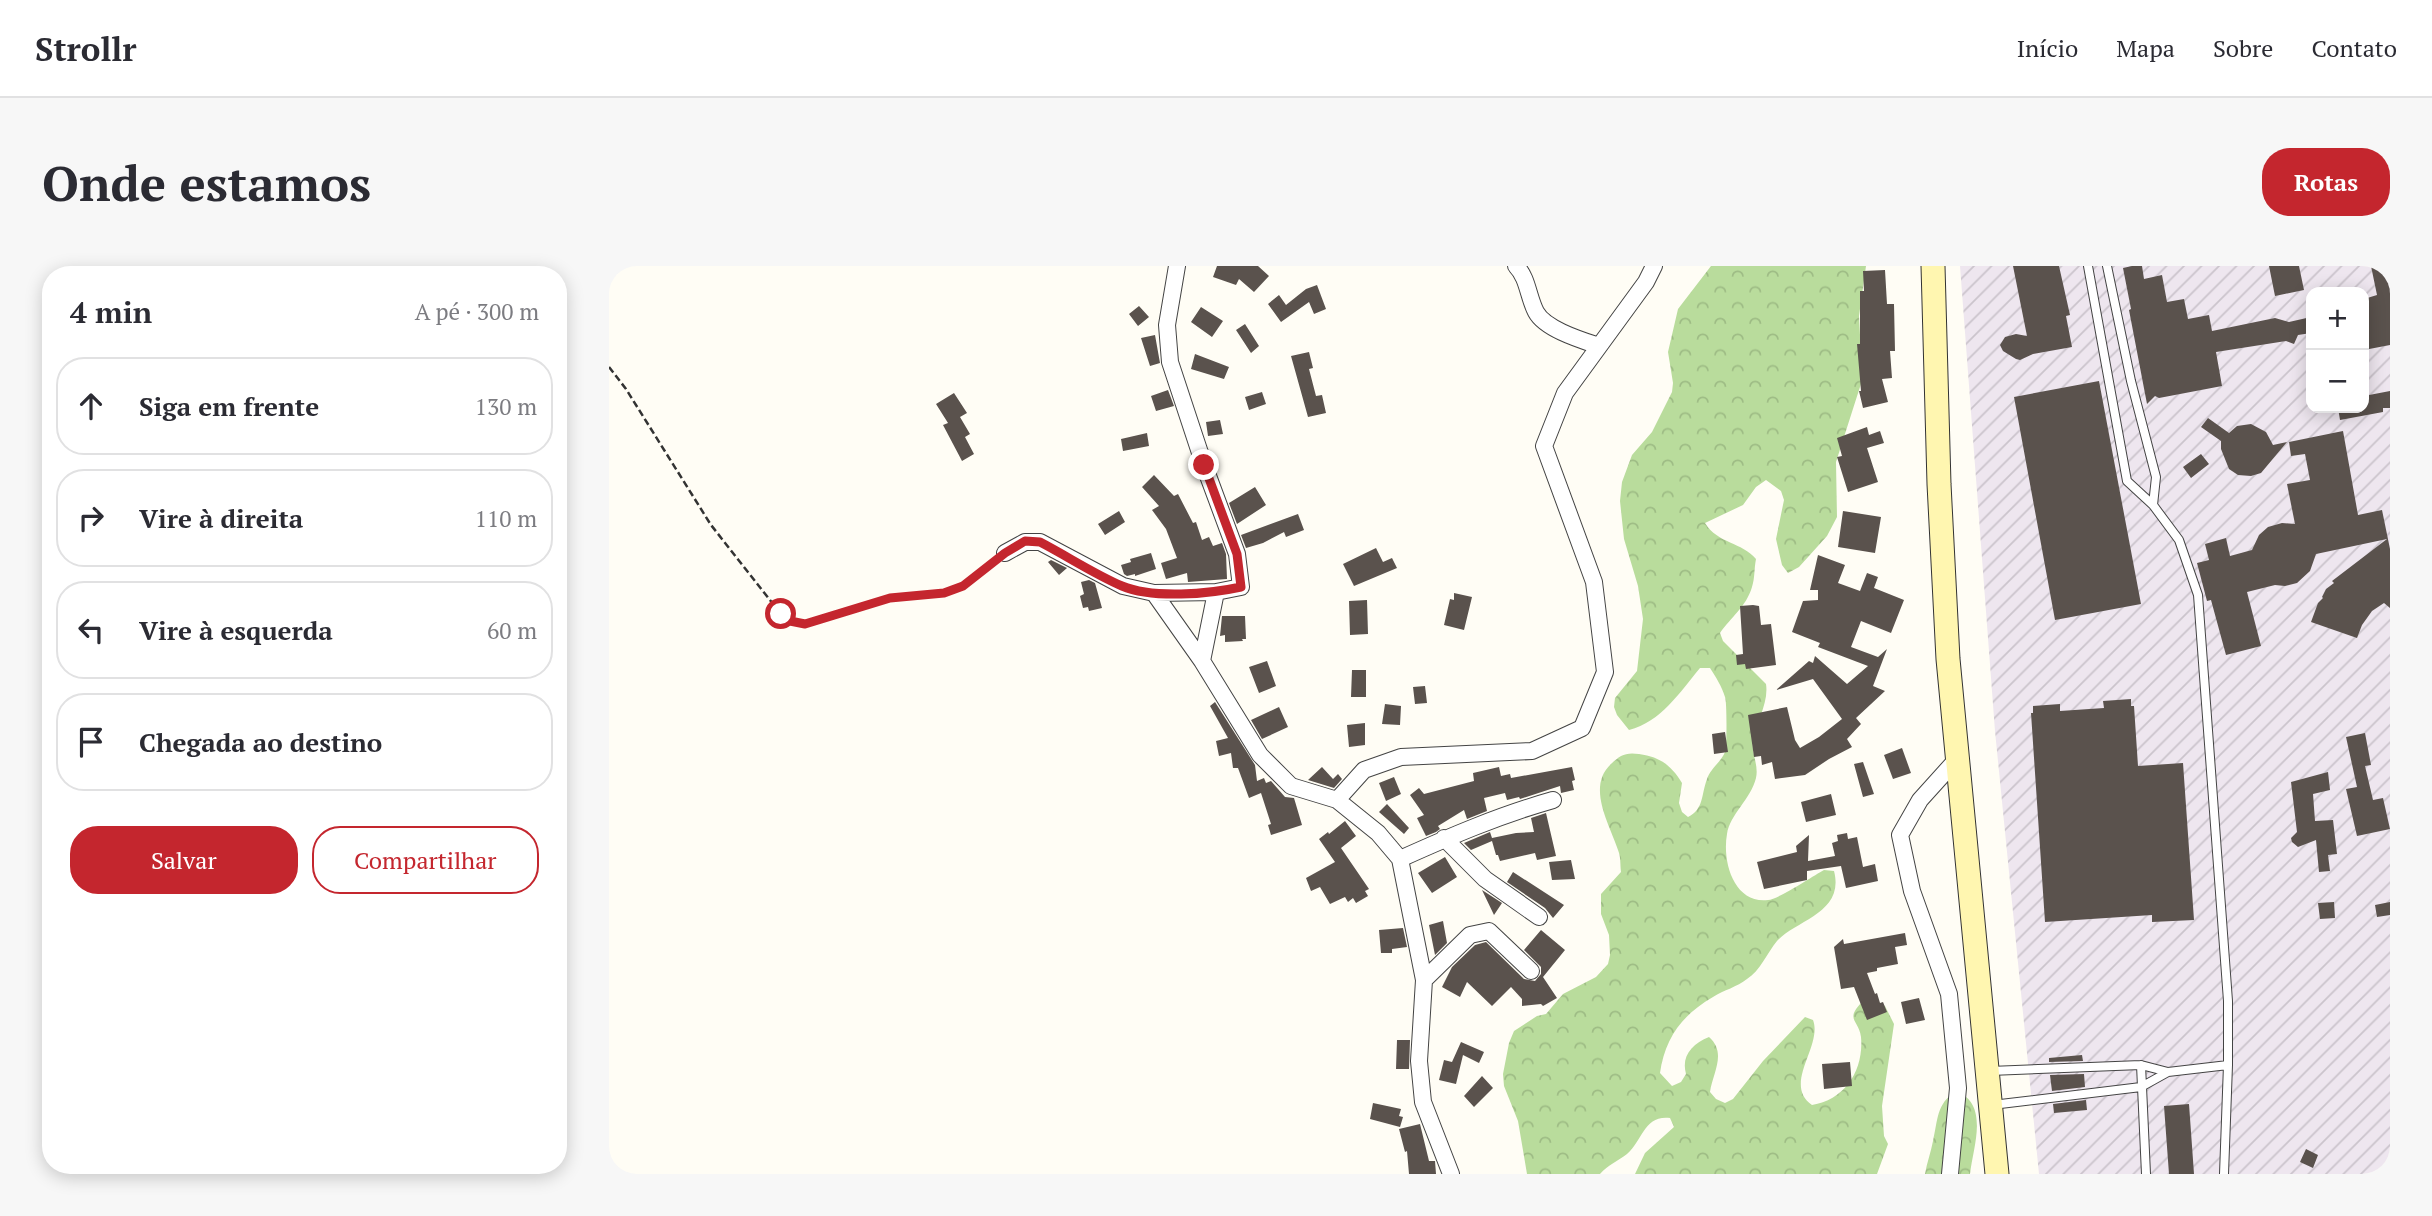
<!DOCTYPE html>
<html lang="pt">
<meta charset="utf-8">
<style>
body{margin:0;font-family:"PT Serif",serif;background:#f7f7f7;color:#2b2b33}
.controls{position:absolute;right:21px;top:21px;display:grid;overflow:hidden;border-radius:14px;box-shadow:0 4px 18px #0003}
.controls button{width:63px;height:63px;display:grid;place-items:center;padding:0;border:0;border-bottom:2px solid #e1e1e2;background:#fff;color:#2b2b33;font:35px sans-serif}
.stop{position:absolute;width:21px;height:21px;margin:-16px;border:5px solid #c4262e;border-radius:50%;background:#fff}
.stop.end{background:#c4262e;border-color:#fff;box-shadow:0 2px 7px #0008}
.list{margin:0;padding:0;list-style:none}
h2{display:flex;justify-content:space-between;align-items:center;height:91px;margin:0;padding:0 28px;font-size:30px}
h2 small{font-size:23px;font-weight:400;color:#7c7c81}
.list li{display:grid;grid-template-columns:46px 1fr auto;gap:21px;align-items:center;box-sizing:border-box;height:98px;margin:0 14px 14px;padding:0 14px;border:2px solid #e1e1e2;border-radius:28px}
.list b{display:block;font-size:26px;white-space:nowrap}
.list em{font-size:23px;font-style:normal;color:#7c7c81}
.actions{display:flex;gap:14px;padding:21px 28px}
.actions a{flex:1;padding:16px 0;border:2px solid #c4262e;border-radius:28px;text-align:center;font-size:24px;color:#c4262e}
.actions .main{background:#c4262e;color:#fff}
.icon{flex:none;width:38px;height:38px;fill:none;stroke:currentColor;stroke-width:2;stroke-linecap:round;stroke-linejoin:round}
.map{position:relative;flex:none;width:1781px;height:908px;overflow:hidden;border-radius:28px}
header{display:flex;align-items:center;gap:42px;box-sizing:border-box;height:98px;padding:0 35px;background:#fff;border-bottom:2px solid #e1e1e2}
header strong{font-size:33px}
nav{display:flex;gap:38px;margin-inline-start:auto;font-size:24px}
.intro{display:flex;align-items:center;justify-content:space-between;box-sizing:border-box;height:168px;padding:0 42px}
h1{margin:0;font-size:49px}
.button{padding:18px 32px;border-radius:28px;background:#c4262e;color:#fff;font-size:24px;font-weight:700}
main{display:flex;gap:42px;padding:0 42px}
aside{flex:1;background:#fff;border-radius:28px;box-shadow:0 4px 18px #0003}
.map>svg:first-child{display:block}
.industrial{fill:url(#industrial-furrows);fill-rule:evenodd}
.forest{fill:url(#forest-crowns)}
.building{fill:#5a524d}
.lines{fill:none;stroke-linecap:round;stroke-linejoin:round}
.lane-casing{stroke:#444;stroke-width:10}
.street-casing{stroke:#444;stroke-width:18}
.secondary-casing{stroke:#333;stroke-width:25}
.path{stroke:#333;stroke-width:2.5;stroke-dasharray:7 3.5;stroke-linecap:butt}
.lane{stroke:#fff;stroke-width:8}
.street{stroke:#fff;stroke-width:16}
.secondary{stroke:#fff6b0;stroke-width:23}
.route{stroke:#c4262e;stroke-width:9}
</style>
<header>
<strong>Strollr</strong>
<nav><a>Início</a><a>Mapa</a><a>Sobre</a><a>Contato</a></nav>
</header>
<div class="intro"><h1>Onde estamos</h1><a class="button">Rotas</a></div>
<main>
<aside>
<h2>4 min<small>A pé · 300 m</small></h2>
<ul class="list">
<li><svg class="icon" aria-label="ahead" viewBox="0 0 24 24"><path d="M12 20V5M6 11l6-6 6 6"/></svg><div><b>Siga em frente</b></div><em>130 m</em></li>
<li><svg class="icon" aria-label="right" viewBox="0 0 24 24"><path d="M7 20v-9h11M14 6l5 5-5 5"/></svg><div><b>Vire à direita</b></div><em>110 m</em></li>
<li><svg class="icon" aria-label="left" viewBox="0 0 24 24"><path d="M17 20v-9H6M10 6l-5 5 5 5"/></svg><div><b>Vire à esquerda</b></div><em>60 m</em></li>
<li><svg class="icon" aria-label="arrive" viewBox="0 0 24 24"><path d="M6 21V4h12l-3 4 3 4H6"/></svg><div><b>Chegada ao destino</b></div></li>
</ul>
<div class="actions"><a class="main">Salvar</a><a>Compartilhar</a></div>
</aside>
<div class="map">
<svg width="1781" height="908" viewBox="0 0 1781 908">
<defs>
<pattern id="industrial-furrows" width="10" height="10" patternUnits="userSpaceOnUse" patternTransform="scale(1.75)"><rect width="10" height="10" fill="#eee6ef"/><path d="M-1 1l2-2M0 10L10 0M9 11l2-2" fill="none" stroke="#cbc4cc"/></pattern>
<pattern id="forest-crowns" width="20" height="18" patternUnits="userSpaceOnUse" patternTransform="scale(1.75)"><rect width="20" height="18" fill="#b9dc9c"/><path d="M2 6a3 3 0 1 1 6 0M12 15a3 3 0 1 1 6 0" fill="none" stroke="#9ebc85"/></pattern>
</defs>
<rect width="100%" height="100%" fill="#fffdf5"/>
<!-- industrial -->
<path class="industrial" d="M1351 0H1781V908H1430L1386 465ZM1702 26H1755V142H1702Z"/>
<!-- forest -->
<path class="forest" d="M1102 0H1257L1250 50 1251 69 1258 99 1227 196 1228 251 1218 270 1190 301 1179 307 1173 299 1167 273 1175 234 1172 225 1157 214 1147 221 1134 239 1096 257C1109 278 1133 276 1147 293 1145 303 1146 312 1143 321 1137 341 1122 351 1111 367L1114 375 1157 418C1160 437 1147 456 1144 475 1142 487 1150 499 1147 512 1142 533 1121 548 1118 568 1113 596 1125 638 1159 634 1170 633 1204 610 1215 604L1225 605C1236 647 1187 654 1168 675 1158 687 1151 705 1138 713 1128 721 1115 724 1104 731 1073 749 1056 772 1051 807L1063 820 1072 816 1077 808C1072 790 1083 778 1100 771 1118 787 1104 806 1101 826L1107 833 1116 837 1124 833 1154 795 1196 751 1204 754C1214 780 1173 818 1203 839 1236 834 1255 804 1252 771 1250 754 1236 754 1252 737L1268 735 1276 740 1285 758 1273 840 1275 870 1279 878 1268 908H1026L1036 887 1065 861 1061 852C1035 849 1034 874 1018 888 1009 895 999 899 991 908H918L909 855 895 820 894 808 900 777 905 765 928 750 937 748 954 728 987 711 999 698 1001 689 1000 669 992 648V628L1012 606C1011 598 1012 591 1009 584 1001 559 977 521 1002 498 1011 489 1017 486 1030 488 1051 491 1062 499 1073 517L1070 537 1073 546 1079 551C1095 543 1092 529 1098 513 1101 503 1112 496 1116 486 1118 483 1118 435 1116 431 1113 421 1107 411 1101 402H1091C1071 426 1052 456 1020 464L1008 449 1005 441 1006 432 1028 405 1034 353 1029 320 1015 273 1011 235 1013 216 1023 189 1043 166 1063 126 1064 117 1059 86 1069 43Z
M1347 825C1381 838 1364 881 1361 908H1316C1318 896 1322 886 1324 875 1329 854 1327 838 1347 825Z"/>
<!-- building -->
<path class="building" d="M608 0H649L660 10 645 26 630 13 627 19 604 11Z
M1404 0H1450L1461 49 1457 50 1463 81 1424 88 1411 94 1407 93 1394 85 1391 79 1396 71 1407 68 1418 70Z
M1523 0H1533L1535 13 1553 9 1558 36 1575 33 1579 53 1600 49 1603 65 1666 52 1680 56 1702 51V67L1689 69 1685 78 1677 75 1607 86 1613 120 1550 132 1546 130 1538 138 1520 44 1522 43 1514 2Z
M1660 0H1690L1695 24 1666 30Z
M1762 0H1781V79L1755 84V33L1768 29Z
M1276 4 1278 38H1285L1286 85H1281L1283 112 1273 113 1279 136 1254 142 1250 125H1252L1248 78H1251V25H1255L1254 5Z
M708 19 717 43 705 48 700 36 672 56 659 38 670 29 677 39 697 23Z
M530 40 540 51 529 60 520 48Z
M592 41 614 55 603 71 582 56Z
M636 58 650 80 642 87 627 64Z
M546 69 551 97 541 100 532 72Z
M700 86 704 102 700 103 707 130 713 129 717 147 699 151 682 90Z
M586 88 620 101 615 113 582 103Z
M1490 115 1532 338 1446 354 1405 131Z
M559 124 565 140 547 145 542 130Z
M1781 125V142H1774V146L1731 154 1729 142H1755V130Z
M653 126 657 138 640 144 636 131Z
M345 127 358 147 351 151 361 168 356 171 365 188 353 195 334 159 339 157 327 138Z
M1599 152 1620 167 1628 160 1642 158 1657 166 1664 179 1678 176 1652 207 1642 210 1629 209 1620 203 1612 183V175L1592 161Z
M611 154 614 168 599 170 597 156Z
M1258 161 1260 169 1271 165 1275 177 1258 182 1269 216 1239 226 1228 191 1233 190 1228 172Z
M1734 165 1749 249 1773 244 1781 283V342L1775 337 1763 345 1753 359 1748 372 1702 356 1709 337 1714 332 1713 331 1717 323 1725 317 1723 315 1778 273 1707 288 1701 305 1688 317 1676 320 1666 319 1638 326 1652 380 1617 389 1602 334 1598 335 1588 297 1600 294 1596 278 1617 272 1621 290 1643 284 1650 269 1659 261 1673 257 1686 258 1678 218 1701 214 1696 188 1682 190 1680 176Z
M538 167 540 180 514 185 512 173Z
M1592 188 1600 198 1582 212 1574 201Z
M545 209 565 230 569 228 584 257 587 256 593 274 600 271 604 280 613 277 617 288 618 313 579 316 578 307 557 313 552 297 568 292 557 263 543 244 550 240 533 221Z
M646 221 657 239 628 258 620 237Z
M510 245 516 256 496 269 489 258Z
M1234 245 1272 251 1266 287 1229 281Z
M689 248 695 264 677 271 675 266 654 277 637 282 632 269Z
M767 282 774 296 783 292 788 302 745 320 734 298Z
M542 287 547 303 526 310V308L518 310 515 308 512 299 522 296 521 293Z
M1209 289 1236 299 1229 317 1251 325 1258 307 1269 311 1265 322 1295 334 1282 367 1252 355 1242 381 1269 391 1278 383 1264 420 1276 425 1247 452 1252 458 1238 473 1243 481 1220 493 1196 509 1166 513 1163 496 1153 499 1152 490 1145 491 1139 449 1178 441 1186 474 1191 482 1210 471 1233 453 1204 413 1167 424 1200 395 1204 397 1206 390 1238 418 1259 400 1209 381 1211 377 1183 366 1194 335 1209 334V324H1201Z
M442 294 458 302 450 309 439 296Z
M480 314 486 317 493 342 480 345 479 341 474 342 471 330 475 328 472 316Z
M845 327 863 331 855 364 835 359 841 333 845 334Z
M758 334 759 368 741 369 740 335Z
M1144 339 1150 340 1152 359 1162 358 1167 399 1137 403 1136 398 1128 399 1127 389 1134 388 1131 340Z
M613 350H636L637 373H633L634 375 616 376V369L611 370Z
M658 395 667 420 650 427 640 401Z
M743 404H757V431H742Z
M816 420 818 437 806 438 804 421Z
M1522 433V440H1525L1529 500 1574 497 1585 654 1543 656V649L1436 656 1422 447H1424V440L1451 438V445L1495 442 1494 435Z
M606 436 646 499 648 515 655 512 657 517 662 515 676 531 685 532 693 559 662 569 659 559 662 558 652 527 640 532 629 502H624L622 487 610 490 607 475 619 472 601 440Z
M776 438 792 440 791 459 773 458Z
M670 441 679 461 653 473 642 454Z
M756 457V479L740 481 738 459Z
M1116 466 1119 486 1105 488 1103 468Z
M1756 467 1762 499 1756 500 1764 534 1774 532 1781 563 1748 570 1737 523 1748 521 1737 471Z
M1293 482 1302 507 1284 513 1275 489Z
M1254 496 1265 528 1254 531 1245 498Z
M713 501 724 513 729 508 733 513 725 522 699 514Z
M890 501 892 510 901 508 902 512 963 501 966 514 963 515 965 524 952 527 951 520 911 533 910 531 898 534 896 527 875 532 878 545 858 553 855 544 829 560 831 563 827 566 817 570 808 552 815 549 801 529 810 522 815 528 865 515 864 507Z
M1719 506 1721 524 1704 528 1706 555 1724 554 1728 588 1719 589 1721 605 1710 606 1707 574 1689 581 1683 576 1682 572 1688 566 1682 516Z
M785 511 792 528 777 535 770 517Z
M1222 528 1227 549 1197 556 1192 536Z
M778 538 800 562 795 568 770 546Z
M937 547 947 590 928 594 926 587 891 595 889 589H887L883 575 862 584 855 577 881 566 883 572 907 567 925 566 922 552Z
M736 555 747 570 732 582 760 623 756 625 759 630 747 637 744 632 739 636 736 631 721 638 711 621 702 625 697 612 726 596 710 573 719 566 720 568Z
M1238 567 1239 573 1248 571 1254 601 1266 598 1269 615 1237 622 1232 600 1198 605V614L1155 623 1148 596 1188 586 1187 580 1200 569 1199 595 1226 590 1223 577 1229 575 1228 569Z
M836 591 848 611 823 627 809 607Z
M962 594 966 613 943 614 940 596Z
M904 606 955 639 944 652 936 642 898 616Z
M873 624 893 637 885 649Z
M1725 636 1726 652 1711 653 1709 637Z
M1781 636V649L1768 651 1766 639Z
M834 655 838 677 826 689 820 659Z
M794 662 798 681 783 683V687H772L770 664Z
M932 664 956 684 934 711 948 732 934 740 932 738 913 740V733L902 721 883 740 858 716 851 731 833 721 843 701 866 679 877 676 915 713 926 715 932 708V701L915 684Z
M1296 667 1298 679 1286 681 1289 698 1268 702V705L1258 707 1266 728 1268 727 1271 737 1274 736 1278 746 1258 754 1245 721 1232 723 1225 681 1234 673 1235 678Z
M1310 732 1316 754 1297 758 1292 736Z
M788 774H801L800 803H787Z
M852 776 875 786 870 797 854 789 847 818 830 814 835 794 843 796Z
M1473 789 1474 795 1440 796V792Z
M1241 796 1243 820 1215 823 1213 798Z
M1475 808 1476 821 1443 825 1441 809Z
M873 810 884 822 865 841 855 830Z
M1477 834 1478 844 1445 847 1444 838Z
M764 837 792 843 790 850 794 851 791 861 761 853Z
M1580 838 1585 908H1560L1555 840Z
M811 858 820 895H826L827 908H800L798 885 796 886 790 863Z
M1697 883 1709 889 1704 902 1691 896Z"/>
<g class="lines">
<defs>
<path id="lane" d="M1498 0 1522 115 1547 211 1544 239
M1532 799 1537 908
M1381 805 1532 799 1559 806
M1383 839 1532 821 1559 806 1619 799V735L1589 329 1570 274 1544 239 1518 215 1479 0
M1615 908 1619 799"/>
<path id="street" d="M907 0C919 12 919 31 927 46 936 63 972 74 990 80
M396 287 416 276H431L514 320 545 327 593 395 651 489 682 520 728 534 769 567 791 593 815 714 810 795 814 836 842 908
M545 327 607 326 632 321 628 288 595 199 561 96 558 59 568 0
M593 395 607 326
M728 534 755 504 792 491 923 485 973 462 996 406 985 316 935 180 956 127 1037 16 1045 0
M835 572 876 613 930 651
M791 593C842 570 891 549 944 534
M815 714 861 669 880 665 922 705
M1341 908 1349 822 1340 728 1303 625 1291 569 1311 534 1348 493"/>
<path id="secondary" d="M1324 0 1330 218 1339 393 1388 908"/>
</defs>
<!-- lane casing -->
<use href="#lane" class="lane-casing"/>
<!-- street casing -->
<use href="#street" class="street-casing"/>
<!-- secondary casing -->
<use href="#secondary" class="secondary-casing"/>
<!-- path -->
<path class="path" d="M0 101 17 123 102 259 172 348 181 355 196 358 281 332 335 327 354 320 386 295"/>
<!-- lane -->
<use href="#lane" class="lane"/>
<!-- street -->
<use href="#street" class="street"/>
<!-- secondary -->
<use href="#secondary" class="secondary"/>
</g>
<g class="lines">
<!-- route -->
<path class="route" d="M172 348 181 355 196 358 281 332 335 327 354 320 396 287 416 275 431 276C458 290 485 308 513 320 544 333 600 328 632 321L628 288 595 199"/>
</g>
</svg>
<div class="controls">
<button>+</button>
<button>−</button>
</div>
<div class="stop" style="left:172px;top:348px"></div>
<div class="stop end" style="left:595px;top:199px"></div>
</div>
</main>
